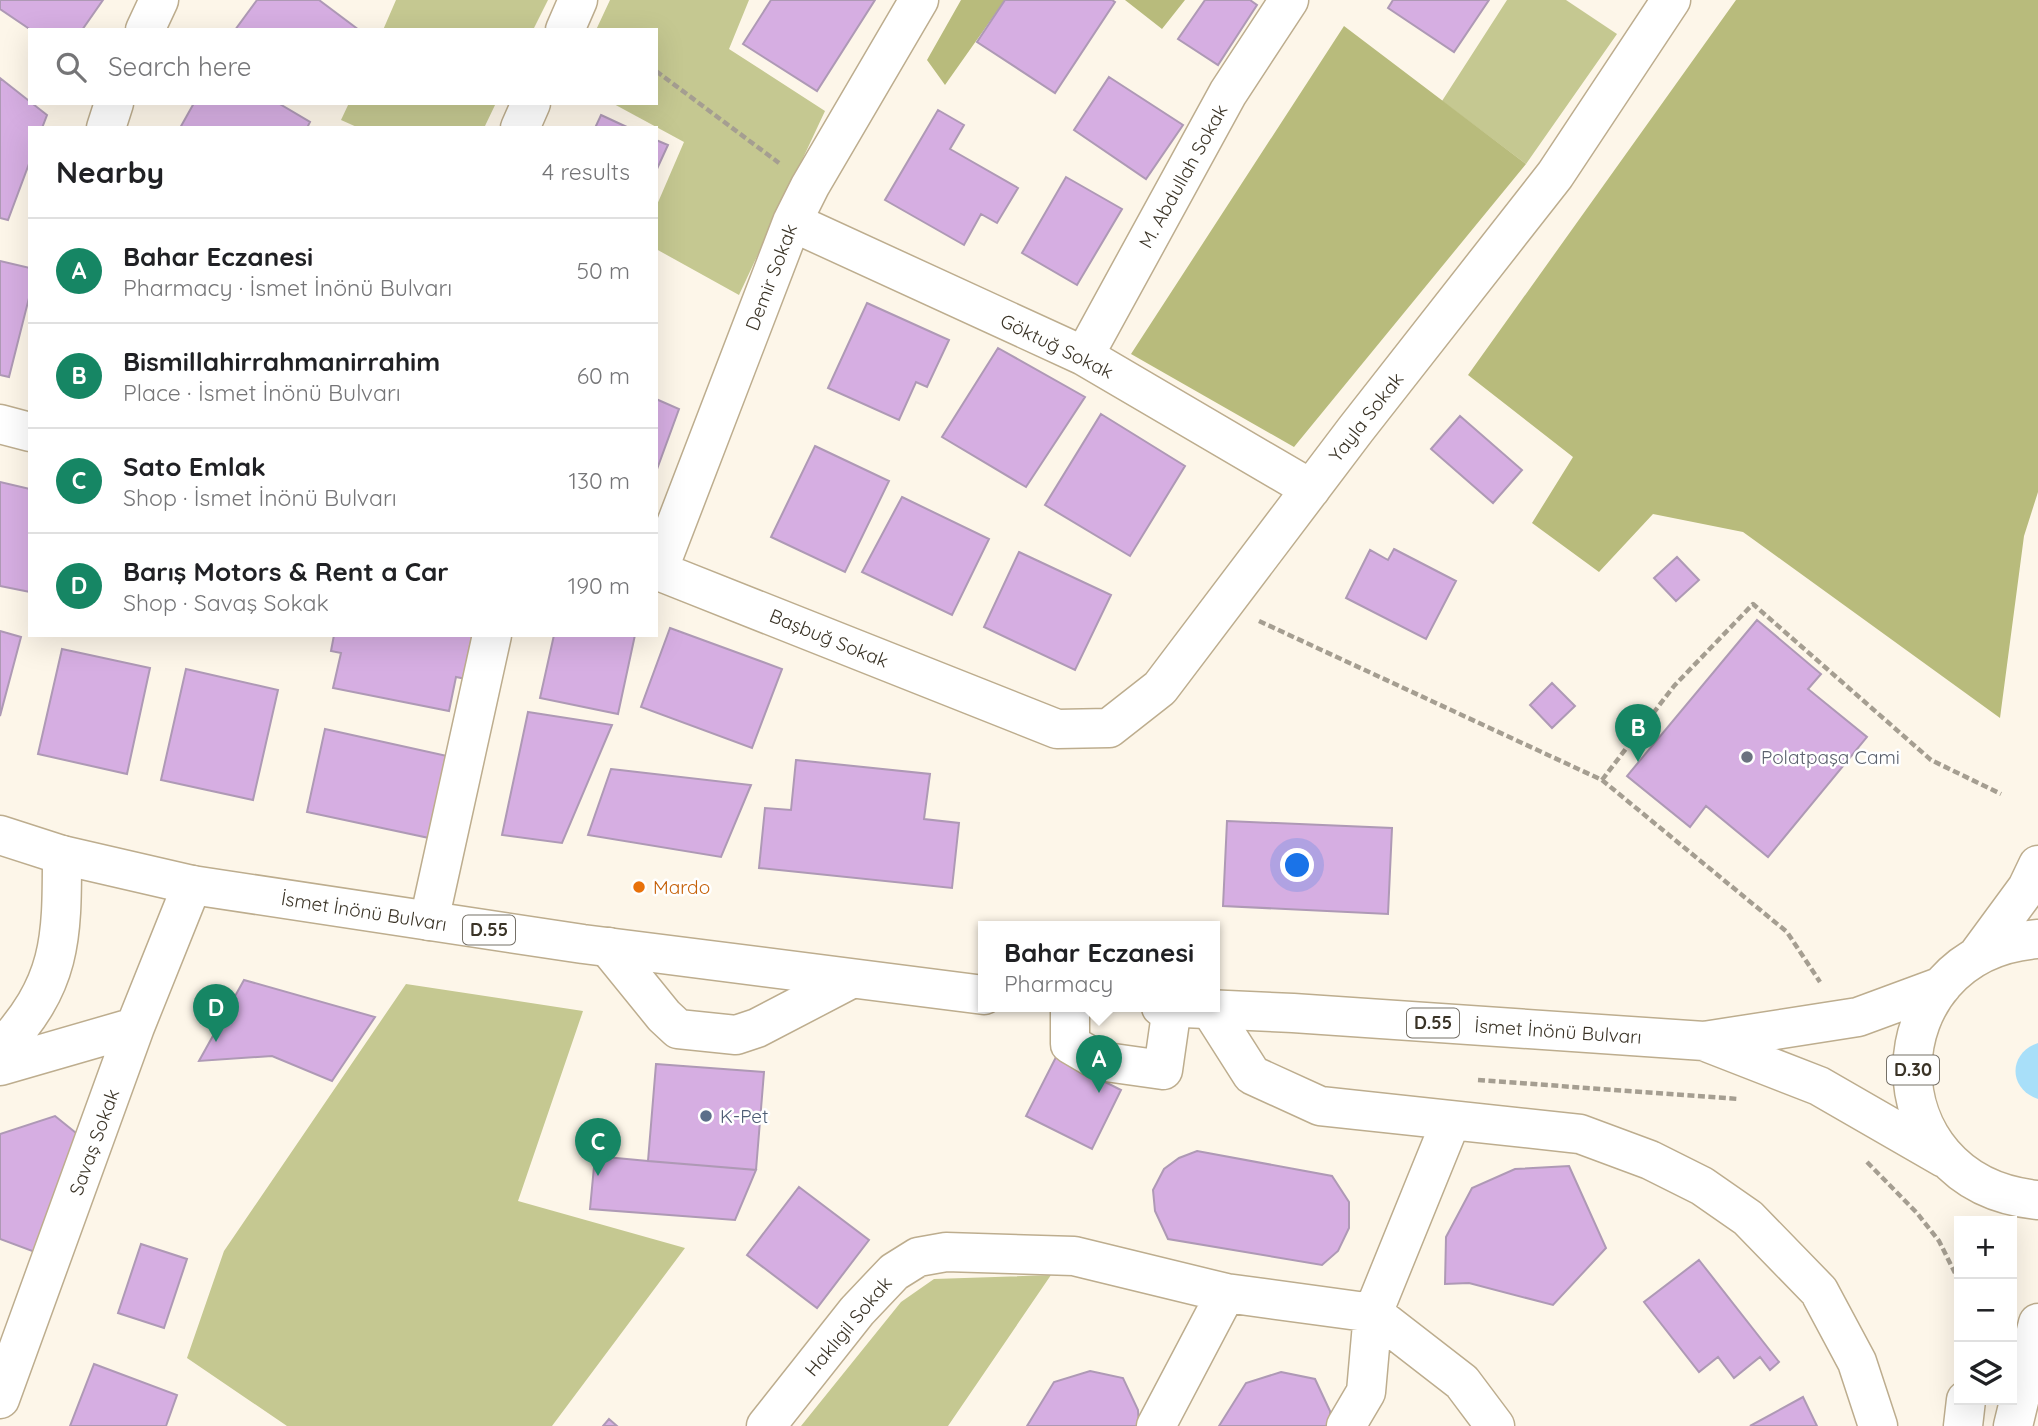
<!DOCTYPE html>
<meta charset="utf-8">
<style>
body{margin:0;font-family:Quicksand,sans-serif;background:#f6f6f6;color:#202124}
.controls{position:absolute;right:21px;bottom:21px;display:grid;overflow:hidden;border-radius:0px;box-shadow:0 7px 28px #0002}
.controls button{width:63px;height:63px;display:grid;place-items:center;padding:0;border:0;border-bottom:2px solid #e0e0e0;background:#fff;color:#202124;font:35px sans-serif}
.you{position:absolute;left:1298px;top:866px;width:24px;height:24px;margin:-18px;border:5px solid #fff;border-radius:50%;background:#1a73e8;box-shadow:0 0 0 10px #1a73e833}
.badge{display:grid;place-items:center;width:46px;height:46px;border-radius:50%;background:#168664;color:#fff;font-size:23px;font-weight:700}
.pin{position:absolute;translate:-50% -58px;filter:drop-shadow(0 2px 4px #0008)}
.pin::after{content:'';position:absolute;top:37px;width:24px;height:21px;background:inherit;clip-path:polygon(0 0,100% 0,50% 100%)}
.popup{position:absolute;left:978px;top:921px;width:242px;height:91px;box-sizing:border-box;display:grid;place-content:center;border-radius:0px;background:#fff;filter:drop-shadow(0 2px 5px #0005);font-size:23px;white-space:nowrap;color:#757577}
.popup b{font-size:26px;color:#202124}
.popup::after{content:'';position:absolute;left:50%;top:100%;margin-left:-14px;border:14px solid transparent;border-top-color:#fff}
.list{margin:0;padding:0;list-style:none}
h2{display:flex;justify-content:space-between;align-items:center;height:91px;margin:0;padding:0 28px;font-size:30px}
h2 small{font-size:23px;font-weight:400;color:#757577}
.list li{display:grid;grid-template-columns:46px 1fr auto;gap:21px;align-items:center;box-sizing:border-box;height:105px;padding:0 28px;border-top:2px solid #e0e0e0}
.list b{display:block;font-size:26px;white-space:nowrap}
.list p{margin:0;font-size:23px;white-space:nowrap;color:#757577}
.list em{font-size:23px;font-style:normal;color:#757577}
.icon{flex:none;width:38px;height:38px;fill:none;stroke:currentColor;stroke-width:2;stroke-linecap:round;stroke-linejoin:round}
.map{position:relative;flex:none;width:2038px;height:1426px;overflow:hidden}
.search{position:absolute;background:#fff;box-shadow:0 7px 28px #0002;left:28px;top:28px;width:630px;height:77px;display:flex;align-items:center;gap:18px;box-sizing:border-box;padding:0 24px;border-radius:0px;color:#757577;font-size:26px}
.panel{position:absolute;background:#fff;box-shadow:0 7px 28px #0002;left:28px;top:126px;width:630px;height:511px;border-radius:0px}
.map>svg:first-child{display:block}
.green{fill:#c5c891}
.forest{fill:#b8bb7c}
.water{fill:#a8dff9}
.building{fill:#d6aee2;stroke:#ae99b5;stroke-width:2}
.lines{fill:none;stroke-linecap:round;stroke-linejoin:round}
.minor-casing{stroke:#bdad8e;stroke-width:41}
.major-casing{stroke:#bdad8e;stroke-width:41}
.path{stroke:#a59e91;stroke-width:4.5;stroke-dasharray:7 3.5;stroke-linecap:butt}
.minor{stroke:#fff;stroke-width:38}
.major{stroke:#fff;stroke-width:38}
.worship-dot{fill:#6b7280;stroke:#fff;stroke-width:2.5}
.food-dot{fill:#e8710a;stroke:#fff;stroke-width:2.5}
.service-dot{fill:#5c6f8a;stroke:#fff;stroke-width:2.5}
.labels{text-anchor:middle;stroke-width:5;stroke-linejoin:round;paint-order:stroke}
.shield{fill:#fff;stroke:#757067;stroke-width:2}
.shield-label{font-size:18px;font-weight:bold;fill:#3a3326}
.street-label{font-size:19px;fill:#3a3326;stroke:#fff}
.worship-label{font-size:19px;fill:#5b616d;stroke:#fff;text-anchor:start}
.food-label{font-size:19px;fill:#c56008;stroke:#fff;text-anchor:start}
.service-label{font-size:19px;fill:#4e5e75;stroke:#fff;text-anchor:start}
</style>
<div class="map">
<svg width="2038" height="1426" viewBox="0 0 2038 1426">
<rect width="100%" height="100%" fill="#fdf6e9"/>
<!-- green -->
<path class="green" d="M396 0H548L533 30H383Z
M610 0H749L729 49 825 111 739 295 656 249V207L684 142 612 103H656V30H596Z
M1507 0H1566L1617 34 1526 164 1442 101Z
M349 103H496L484 128H359L341 120Z
M406 984 583 1011 518 1201 685 1248 552 1426H287L187 1358 224 1251Z
M1051 1275 948 1426H801L901 1302 934 1279Z"/>
<!-- forest -->
<path class="forest" d="M961 0H1005L945 85 927 60Z
M1125 0H1185L1162 29Z
M1736 0H2038V492L2024 536 2000 718 1743 532 1653 514 1599 572 1532 523 1573 457 1468 375Z
M1344 26 1526 164 1294 447 1131 354Z"/>
<!-- water -->
<path class="water" d="M2038 1043V1099C2008 1089 2008 1053 2038 1043Z"/>
<!-- building -->
<path class="building" d="M0 0H103L82 30H31L0 9Z
M257 0H319L359 30H235Z
M771 0H875L817 91 743 44Z
M1005 0H1112L1115 2 1055 93 977 42Z
M1205 0H1250L1257 5 1218 65 1178 39Z
M1393 0H1489L1454 52 1388 8Z
M1109 77 1183 125 1146 179 1074 130Z
M0 78 47 115 42 128H30V161L8 220 0 218Z
M194 103H278L310 122 307 128H180Z
M938 110 964 125 950 149 1018 188 997 223 981 214 964 245 885 200Z
M601 115 629 128H595Z
M656 140 668 145 656 171Z
M1066 177 1122 209 1077 285 1022 253Z
M0 261 30 268V294L9 377 0 375Z
M867 303 949 340 927 387 916 382 899 420 828 388Z
M998 348 1085 397 1026 487 942 437Z
M656 399 679 409 656 472Z
M1101 414 1185 466 1130 556 1045 505Z
M1460 416 1522 470 1493 503 1431 449Z
M815 446 889 481 845 572 771 537Z
M0 482 30 489V592L0 586Z
M902 497 989 539 952 615 862 572Z
M1394 549 1456 581 1426 639 1346 598 1370 550 1388 560Z
M1019 552 1111 595 1075 670 984 627Z
M1677 557 1699 580 1676 601 1654 578Z
M1757 620 1821 674 1808 689 1867 737 1768 857 1706 806 1690 827 1627 776Z
M670 628 782 669 752 748 641 707Z
M0 631 21 637 0 716Z
M334 635H475L466 679 456 677 449 711 333 688 341 653 331 651Z
M554 635H635L618 714 540 698Z
M62 649 150 668 127 774 38 754Z
M186 669 278 690 253 800 161 780Z
M1552 683 1575 706 1552 728 1530 705Z
M528 712 612 725 562 843 502 835Z
M325 729 447 756 429 838 307 812Z
M796 760 930 774 924 819 959 823 952 888 759 868 765 808 791 810Z
M611 769 751 785 721 857 588 835Z
M1227 821 1392 828 1388 914 1223 906Z
M244 980 375 1017 332 1081 272 1056 199 1061Z
M1056 1057 1121 1090 1092 1149 1026 1116Z
M656 1064 764 1072 756 1170 648 1161Z
M55 1116 86 1141 43 1255 0 1239V1134Z
M1197 1151 1332 1176 1349 1202V1228L1338 1251 1322 1265 1168 1239 1155 1211 1153 1190 1164 1169 1179 1158Z
M595 1156 648 1161 756 1170 735 1220 590 1209Z
M1569 1166 1606 1248 1553 1305 1469 1283 1445 1284 1446 1237 1472 1188 1515 1169Z
M799 1187 869 1240 817 1308 747 1255Z
M141 1244 187 1259 164 1328 118 1313Z
M1699 1260 1779 1362 1770 1370 1760 1357 1734 1378 1718 1357 1699 1372 1644 1302Z
M94 1364 177 1395 166 1426H70Z
M1090 1371 1123 1378 1138 1410 1139 1426H1027L1054 1382Z
M1281 1372 1315 1379 1330 1411 1331 1426H1219L1246 1383Z
M1803 1397 1817 1426H1750Z
M609 1419 617 1426H603Z"/>
<g class="lines">
<defs>
<path id="minor" d="M145 30 159 0
M565 30 578 0
M106 128 114 103
M520 128 531 103
M792 222 1084 356 1311 489
M1084 356 1228 93 1289 0
M0 424 30 432
M656 570 1057 729 1109 728 1160 688 1356 429 1555 175 1671 0
M658 571 792 222 810 186 919 0
M429 921 492 635
M608 947 664 1016 678 1029 736 1035 757 1028 851 979
M1070 1007V1044L1099 1061 1163 1070 1172 1007
M1210 1009 1252 1075 1320 1106 1580 1134 1650 1160 1702 1186 1748 1218 1819 1291 1857 1362 1878 1426
M0 1050C62 984 62 940 62 855
M0 1066 135 1027
M1373 1313 1462 1382 1495 1426
M0 1399 135 1027 192 885
M766 1426 857 1311 894 1272 918 1257 946 1252 1074 1256 1226 1293
M1156 1426 1226 1293 1373 1313
M1346 1426 1366 1392 1373 1313 1451 1121"/>
<path id="major" d="M0 835 62 855 192 885 583 944 984 995
M2038 939C1873 951 1868 1184 2038 1200
M1977 956 2027 888 2038 865
M1161 1007 1293 1013 1704 1041 1858 1017 1942 986
M1706 1042 1819 1086 1944 1158
M1963 1426 1966 1400
M2013 1426 2038 1323"/>
</defs>
<!-- minor casing -->
<use href="#minor" class="minor-casing"/>
<!-- major casing -->
<use href="#major" class="major-casing"/>
<!-- path -->
<path class="path" d="M656 71 779 163
M1259 621 1602 780 1787 932 1820 982
M1602 780 1674 686 1753 604 1931 760 2001 794
M1478 1080 1738 1099
M1867 1162 1917 1213 1939 1241 1955 1273"/>
<!-- minor -->
<use href="#minor" class="minor"/>
<!-- major -->
<use href="#major" class="major"/>
</g>
<!-- markers -->
<circle class="worship-dot" cx="1747" cy="757" r="7"/>
<circle class="food-dot" cx="639" cy="887" r="7"/>
<circle class="service-dot" cx="706" cy="1116" r="7"/>
<g class="labels">
<!-- shield labels -->
<g class="shield">
<rect x="463" y="915.5" width="52" height="29" rx="5"/>
<rect x="1407" y="1008.5" width="52" height="29" rx="5"/>
<rect x="1887" y="1055.5" width="52" height="29" rx="5"/>
</g>
<g class="shield-label">
<text x="489" y="936">D.55</text>
<text x="1433" y="1029">D.55</text>
<text x="1913" y="1076">D.30</text>
</g>
<!-- street labels -->
<g class="street-label">
<text transform="translate(1183 176) rotate(-61)" y="7">M. Abdullah Sokak</text>
<text transform="translate(771 277) rotate(-69)" y="7">Demir Sokak</text>
<text transform="translate(1057 346) rotate(26)" y="7">Göktuğ Sokak</text>
<text transform="translate(1366 417) rotate(-52)" y="7">Yayla Sokak</text>
<text transform="translate(829 638) rotate(22)" y="7">Başbuğ Sokak</text>
<text transform="translate(364 911) rotate(9)" y="7">İsmet İnönü Bulvarı</text>
<text transform="translate(1558 1031) rotate(4)" y="7">İsmet İnönü Bulvarı</text>
<text transform="translate(94 1142) rotate(-70)" y="7">Savaş Sokak</text>
<text transform="translate(848 1326) rotate(-50)" y="7">Haklıgil Sokak</text>
</g>
<!-- worship labels -->
<g class="worship-label">
<text x="1761" y="764">Polatpaşa Cami</text>
</g>
<!-- food labels -->
<g class="food-label">
<text x="653" y="894">Mardo</text>
</g>
<!-- service labels -->
<g class="service-label">
<text x="720" y="1123">K-Pet</text>
</g>
</g>
</svg>
<div class="controls">
<button>+</button>
<button>−</button>
<button><svg class="icon" aria-label="layers" viewBox="0 0 24 24"><path d="M12 4l9 5-9 5-9-5zM3 14l9 5 9-5"/></svg></button>
</div>
<div class="you"></div>
<div class="pin badge" style="left:1099px;top:1093px">A</div>
<div class="popup"><b>Bahar Eczanesi</b>Pharmacy</div>
<div class="pin badge" style="left:1638px;top:762px">B</div>
<div class="pin badge" style="left:598px;top:1176px">C</div>
<div class="pin badge" style="left:216px;top:1042px">D</div>
<div class="search"><svg class="icon" aria-label="search" viewBox="0 0 24 24"><circle cx="10" cy="10" r="6"/><path d="M15 15l6 6"/></svg>Search here</div>
<section class="panel">
<h2>Nearby<small>4 results</small></h2>
<ul class="list">
<li><span class="badge">A</span><div><b>Bahar Eczanesi</b><p>Pharmacy · İsmet İnönü Bulvarı</p></div><em>50 m</em></li>
<li><span class="badge">B</span><div><b>Bismillahirrahmanirrahim</b><p>Place · İsmet İnönü Bulvarı</p></div><em>60 m</em></li>
<li><span class="badge">C</span><div><b>Sato Emlak</b><p>Shop · İsmet İnönü Bulvarı</p></div><em>130 m</em></li>
<li><span class="badge">D</span><div><b>Barış Motors &amp; Rent a Car</b><p>Shop · Savaş Sokak</p></div><em>190 m</em></li>
</ul>
</section>
</div>
